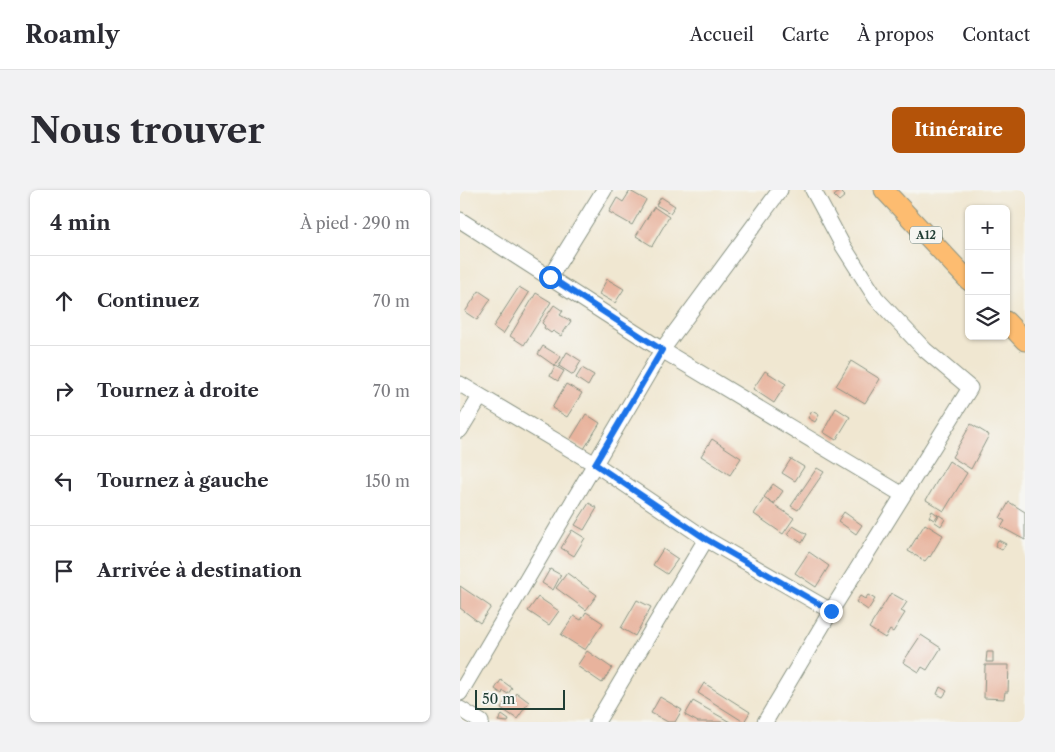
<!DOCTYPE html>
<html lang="fr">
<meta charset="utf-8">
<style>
body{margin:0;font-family:"Libre Caslon Text",serif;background:#f2f2f3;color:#2b2b33}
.controls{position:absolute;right:15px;top:15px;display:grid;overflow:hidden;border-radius:8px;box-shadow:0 1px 4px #0004}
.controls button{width:45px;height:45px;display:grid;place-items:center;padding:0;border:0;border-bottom:1px solid #e1e1e2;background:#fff;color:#2b2b33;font:25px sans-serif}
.scale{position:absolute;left:15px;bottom:12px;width:90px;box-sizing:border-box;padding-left:5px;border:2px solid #1f3d34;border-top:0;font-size:14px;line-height:18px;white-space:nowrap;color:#1f3d34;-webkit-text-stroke:4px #f6f6f2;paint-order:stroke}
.stop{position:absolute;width:15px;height:15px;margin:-11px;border:4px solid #1a73e8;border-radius:50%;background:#fff}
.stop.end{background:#1a73e8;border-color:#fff;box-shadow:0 1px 5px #0008}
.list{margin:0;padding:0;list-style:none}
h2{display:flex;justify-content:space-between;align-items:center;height:65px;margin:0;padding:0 20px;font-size:21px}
h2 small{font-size:16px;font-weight:400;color:#7c7c81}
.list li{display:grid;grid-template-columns:32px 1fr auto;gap:15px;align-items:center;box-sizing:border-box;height:90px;padding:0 20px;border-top:1px solid #e1e1e2}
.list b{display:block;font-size:19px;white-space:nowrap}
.list em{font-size:16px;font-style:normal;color:#7c7c81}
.icon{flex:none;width:28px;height:28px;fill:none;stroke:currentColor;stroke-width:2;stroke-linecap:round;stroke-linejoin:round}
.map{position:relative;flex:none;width:565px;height:532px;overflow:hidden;border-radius:8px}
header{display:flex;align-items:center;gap:30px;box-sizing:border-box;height:70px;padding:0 25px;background:#fff;border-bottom:1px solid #e1e1e2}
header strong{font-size:24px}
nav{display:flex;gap:28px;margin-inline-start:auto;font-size:18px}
.intro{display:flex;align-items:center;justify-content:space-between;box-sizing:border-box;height:120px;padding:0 30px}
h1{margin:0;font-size:35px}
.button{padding:12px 22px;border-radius:8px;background:#b45309;color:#fff;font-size:18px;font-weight:700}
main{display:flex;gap:30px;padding:0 30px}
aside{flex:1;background:#fff;border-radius:8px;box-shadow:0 1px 4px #0004}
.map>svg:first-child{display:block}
.building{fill:#e8b39d}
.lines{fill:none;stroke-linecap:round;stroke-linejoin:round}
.minor-casing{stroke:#889282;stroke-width:17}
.major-casing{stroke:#889282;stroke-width:21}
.minor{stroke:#fff;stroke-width:15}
.major{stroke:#fdbc70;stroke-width:19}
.route{stroke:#1a73e8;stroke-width:6}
.labels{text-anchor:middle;stroke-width:4.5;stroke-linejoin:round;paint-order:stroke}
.shield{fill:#f6f6f2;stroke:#60746d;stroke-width:1}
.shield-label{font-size:11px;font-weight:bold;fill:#1f3d34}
</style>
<header>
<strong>Roamly</strong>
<nav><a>Accueil</a><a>Carte</a><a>À propos</a><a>Contact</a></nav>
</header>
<div class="intro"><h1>Nous trouver</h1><a class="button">Itinéraire</a></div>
<main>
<aside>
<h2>4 min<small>À pied · 290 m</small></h2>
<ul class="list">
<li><svg class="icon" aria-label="ahead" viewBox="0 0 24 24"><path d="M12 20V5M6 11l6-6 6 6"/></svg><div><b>Continuez</b></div><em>70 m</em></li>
<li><svg class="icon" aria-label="right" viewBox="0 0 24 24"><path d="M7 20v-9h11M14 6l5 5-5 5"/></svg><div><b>Tournez à droite</b></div><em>70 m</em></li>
<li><svg class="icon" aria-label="left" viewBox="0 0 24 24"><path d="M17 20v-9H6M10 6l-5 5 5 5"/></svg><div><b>Tournez à gauche</b></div><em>150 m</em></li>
<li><svg class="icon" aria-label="arrive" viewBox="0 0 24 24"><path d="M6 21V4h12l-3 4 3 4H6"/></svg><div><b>Arrivée à destination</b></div></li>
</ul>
</aside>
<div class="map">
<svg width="565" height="532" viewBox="0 0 565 532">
<rect width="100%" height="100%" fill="#f6f6f2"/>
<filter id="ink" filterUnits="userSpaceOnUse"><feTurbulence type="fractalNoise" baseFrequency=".02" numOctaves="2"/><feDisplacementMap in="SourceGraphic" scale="10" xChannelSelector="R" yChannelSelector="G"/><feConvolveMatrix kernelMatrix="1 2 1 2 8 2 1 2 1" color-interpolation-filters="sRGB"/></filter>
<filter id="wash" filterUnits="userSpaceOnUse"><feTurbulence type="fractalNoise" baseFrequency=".0096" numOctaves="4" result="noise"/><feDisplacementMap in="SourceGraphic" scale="20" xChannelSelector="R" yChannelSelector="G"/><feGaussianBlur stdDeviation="1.12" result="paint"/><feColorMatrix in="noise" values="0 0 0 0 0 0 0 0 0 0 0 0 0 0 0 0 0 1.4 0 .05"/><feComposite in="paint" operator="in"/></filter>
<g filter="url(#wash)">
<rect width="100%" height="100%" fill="#f0e7d1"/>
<g id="blocks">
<!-- building -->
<path class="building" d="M170 1 186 10 172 35 149 22 157 8 163 12Z
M380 1 385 6 379 11 374 6Z
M201 7 215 16 210 23 196 15Z
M194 17 209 27 192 56 176 46Z
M147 89 164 99 155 113 139 104Z
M59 97 69 103 43 144 33 137Z
M19 101 31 109 17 130 5 122Z
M76 103 91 112 64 155 50 146Z
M94 115 103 121 100 125 111 131 101 146 93 141 91 143 84 138 85 136 82 133Z
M83 156 101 167 95 176 78 164Z
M107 162 121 171 113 185 99 176Z
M391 171 420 189 405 213 376 196Z
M95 176 104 181 98 191 90 186Z
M122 178 134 185 128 196 116 188Z
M305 181 326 194 314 213 293 199Z
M106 194 122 203 107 227 92 218Z
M376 218 390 227 376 250 363 242Z
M352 221 359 225 355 232 348 228Z
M126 224 140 233 124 259 110 250Z
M511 234 529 245 511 279 492 267Z
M252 249 281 268 270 285 241 266Z
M331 269 344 277 335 291 322 283Z
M489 271 507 283 484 321 466 310Z
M357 278 364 282 338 320 331 316Z
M313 294 323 301 314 314 304 307Z
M304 308 334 328 323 344 294 324Z
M549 312 565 322V350L541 337 545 331 540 328Z
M129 313 137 318 124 340 115 335Z
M472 321 478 325 474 330 469 327Z
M384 322 402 335 396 344 378 331Z
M479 325 485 329 481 336 475 332Z
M465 334 483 345 470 367 469 366 465 371 448 361Z
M333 336 347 344 342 353 327 344Z
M112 340 125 348 114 366 101 358Z
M538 350 546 354 542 360 535 356Z
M203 359 218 369 207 384 193 375Z
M349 362 369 376 356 397 335 383Z
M90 379 101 385 93 400 82 393Z
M107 383 137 405 126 420 96 398Z
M0 396 31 417 20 433 0 418Z
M431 403 447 412 441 421 445 423 433 442 430 440 425 448 409 438Z
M408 405 415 409 408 420 396 412 400 406 405 409Z
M78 407 99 421 89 435 68 421Z
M177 410 191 417 175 446 161 438Z
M126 422 143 433 125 460 101 445 114 426 121 430Z
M461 445 481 458 467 480 462 477 459 482 443 472Z
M127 461 152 478 142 493 117 476Z
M527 462H533V472H526Z
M525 475H549L548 502H545L544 509 524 508Z
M41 490 52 498 48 504 43 501 42 504 35 499Z
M244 493 290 522 284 532 238 503Z
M480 497 487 501 483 507 477 504Z
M57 503 69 512 57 529 41 518 50 505 54 508Z
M200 507 222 520 215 532H208L191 523Z
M233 511 270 532H238L225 525Z
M42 525 49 530 48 532 38 531Z"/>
</g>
</g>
<g filter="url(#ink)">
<use href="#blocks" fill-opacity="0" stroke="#889282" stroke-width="1"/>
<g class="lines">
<defs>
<path id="minor" d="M0 30 202 160 443 305
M90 87 144 0
M0 194 135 274 246 349 371 421
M0 240 20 207
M0 503 202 160 320 0
M0 519 21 532
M137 532 246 349
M305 532 371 421 510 198 465 160 416 108 383 56 353 0"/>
<path id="major" d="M424 0 509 91
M546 131 565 151"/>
</defs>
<!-- minor casing -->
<use href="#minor" class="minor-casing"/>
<!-- major casing -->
<use href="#major" class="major-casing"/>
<!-- minor -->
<use href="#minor" class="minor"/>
<!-- major -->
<use href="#major" class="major"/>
</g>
</g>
<g class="lines" filter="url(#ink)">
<!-- route -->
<path class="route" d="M90 87 202 160 135 274 246 349 371 421"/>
</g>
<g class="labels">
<!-- shield labels -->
<rect class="shield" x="450" y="36.5" width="32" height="17" rx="4"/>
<g class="shield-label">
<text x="466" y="49">A12</text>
</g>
</g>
</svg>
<div class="controls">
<button>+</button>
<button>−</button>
<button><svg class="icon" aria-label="layers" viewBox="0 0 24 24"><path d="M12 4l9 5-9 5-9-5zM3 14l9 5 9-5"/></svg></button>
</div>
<div class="scale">50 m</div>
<div class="stop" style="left:90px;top:87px"></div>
<div class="stop end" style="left:371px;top:421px"></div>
</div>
</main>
